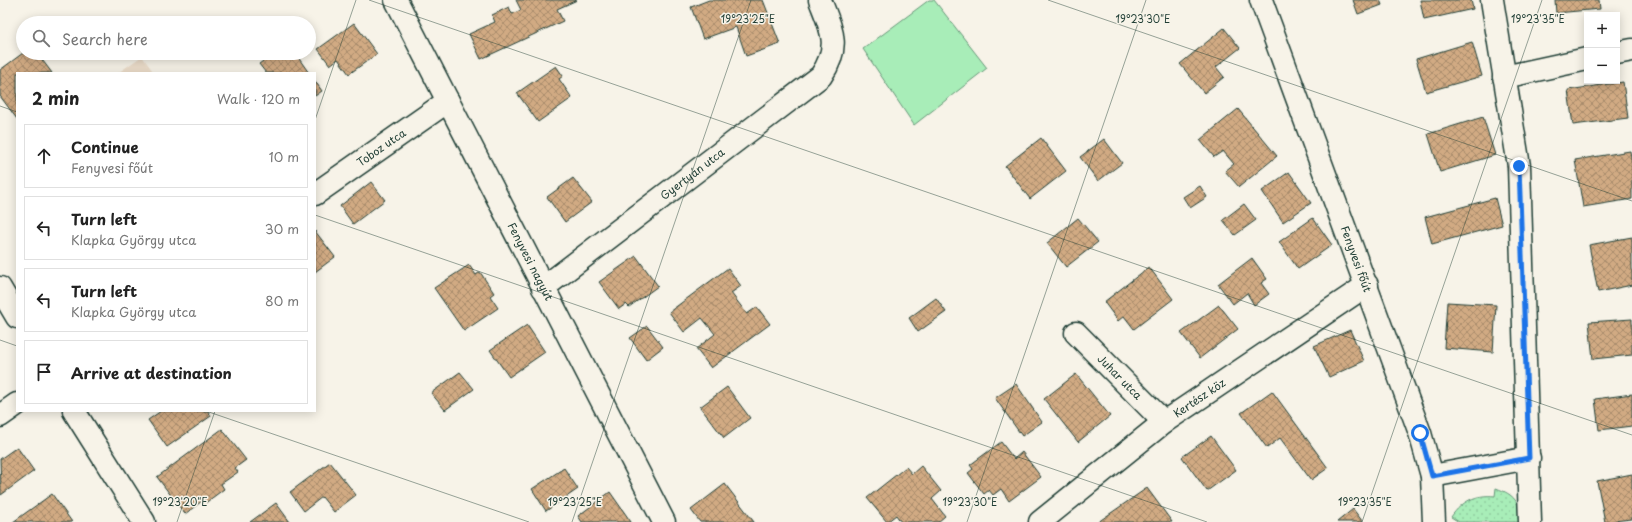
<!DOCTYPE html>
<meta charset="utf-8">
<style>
body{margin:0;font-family:"Playpen Sans",sans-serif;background:#f2f2f2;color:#222}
.controls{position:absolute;right:12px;top:12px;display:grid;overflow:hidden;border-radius:0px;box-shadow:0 2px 10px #0003}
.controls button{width:36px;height:36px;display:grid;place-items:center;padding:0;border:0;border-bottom:1px solid #e0e0e0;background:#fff;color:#222;font:20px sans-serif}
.stop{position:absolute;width:12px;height:12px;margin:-9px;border:3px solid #1a73e8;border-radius:50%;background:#fff}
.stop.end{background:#1a73e8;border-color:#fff;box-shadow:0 1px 4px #0008}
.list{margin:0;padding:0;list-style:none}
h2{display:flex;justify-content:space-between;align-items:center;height:52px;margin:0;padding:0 16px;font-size:17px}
h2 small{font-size:13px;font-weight:400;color:#767676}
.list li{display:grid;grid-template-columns:26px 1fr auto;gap:12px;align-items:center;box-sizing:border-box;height:64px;margin:0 8px 8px;padding:0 8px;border:1px solid #e0e0e0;border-radius:0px}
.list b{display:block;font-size:15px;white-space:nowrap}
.list p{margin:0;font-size:13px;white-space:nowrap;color:#767676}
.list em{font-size:13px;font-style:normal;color:#767676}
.icon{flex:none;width:22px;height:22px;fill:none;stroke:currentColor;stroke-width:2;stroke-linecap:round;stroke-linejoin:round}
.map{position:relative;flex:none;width:1632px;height:522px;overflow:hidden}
.search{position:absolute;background:#fff;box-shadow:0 2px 10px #0003;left:16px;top:16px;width:300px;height:44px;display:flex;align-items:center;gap:10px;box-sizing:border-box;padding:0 14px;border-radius:22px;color:#767676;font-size:15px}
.panel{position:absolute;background:#fff;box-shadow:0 2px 10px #0003;left:16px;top:72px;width:300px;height:340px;border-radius:0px}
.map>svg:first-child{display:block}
.built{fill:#ecddca}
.grass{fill:url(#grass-dots);stroke:#649576}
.park{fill:#a8edb8;stroke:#649576}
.building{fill:url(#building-cross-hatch);stroke:#1f3d34}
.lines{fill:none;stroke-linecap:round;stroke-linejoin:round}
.street-casing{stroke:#1f3d34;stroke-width:25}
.street{stroke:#f7f3e8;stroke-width:22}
.route{stroke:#1a73e8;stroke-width:5}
.ticks{fill:none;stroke:#1f3d34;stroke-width:1;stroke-opacity:0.45}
.labels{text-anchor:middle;stroke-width:3;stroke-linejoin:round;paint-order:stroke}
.street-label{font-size:11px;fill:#1f3d34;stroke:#f7f3e8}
.ticks-label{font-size:10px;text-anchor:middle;fill:#1f3d34;stroke:#f7f3e8;stroke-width:3;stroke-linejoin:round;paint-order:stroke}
</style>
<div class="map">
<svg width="1632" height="522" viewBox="0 0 1632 522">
<defs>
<pattern id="grass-dots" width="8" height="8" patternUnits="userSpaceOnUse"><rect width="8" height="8" fill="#a8edb8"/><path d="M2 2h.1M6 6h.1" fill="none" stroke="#90cc9f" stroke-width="1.8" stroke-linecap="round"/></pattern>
<pattern id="building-cross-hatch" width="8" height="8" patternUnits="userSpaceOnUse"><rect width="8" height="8" fill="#d1aa83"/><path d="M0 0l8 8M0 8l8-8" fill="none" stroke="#a98c6c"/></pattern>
</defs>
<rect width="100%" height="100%" fill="#f7f3e8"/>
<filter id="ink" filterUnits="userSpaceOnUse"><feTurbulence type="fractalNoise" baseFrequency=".025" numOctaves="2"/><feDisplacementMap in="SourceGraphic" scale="8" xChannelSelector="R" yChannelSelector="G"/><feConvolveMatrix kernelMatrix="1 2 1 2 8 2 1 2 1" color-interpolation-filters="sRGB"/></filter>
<g filter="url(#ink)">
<!-- built -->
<path class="built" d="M142 56 154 73H118Z"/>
<!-- grass -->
<path class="grass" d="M1496 488C1515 495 1520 502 1521 522H1459L1451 517C1462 501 1476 494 1495 496Z"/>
<!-- park -->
<path class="park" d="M929 0H934L987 68 914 125 863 49Z"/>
<!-- building -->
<path class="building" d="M516 0H577L557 9 563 21 481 59 469 34 495 22 492 15 509 7 512 14 521 10Z
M709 0H763L780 44 746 56 736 27 703 39 691 7Z
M1353 0H1380L1382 5 1358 14Z
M1420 0H1471L1473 9 1424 20Z
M1555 0H1599L1600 9 1556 13Z
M354 23 377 54 349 74 338 59 330 65 318 49Z
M1224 28 1240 48 1216 67 1224 77 1204 93 1180 64Z
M1472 42 1482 76 1426 92 1416 59Z
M23 53H37L52 73H17V119L0 96V70Z
M274 53H295L309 73H266L259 64Z
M556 66 563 76 559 79 572 98 538 122 517 93Z
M315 81 322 91 315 96Z
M1623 82 1628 118 1573 125 1568 90Z
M1238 109 1277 156 1239 187 1225 171 1234 164 1223 151 1214 157 1200 140Z
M1483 117 1495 155 1440 172 1428 134Z
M1041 138 1066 171 1030 199 1005 166Z
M1104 139 1122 163 1098 181 1080 157Z
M1630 151 1632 163V199L1583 207 1575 160Z
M1289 172 1311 203 1283 222 1262 191Z
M573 178 592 202 565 222 547 197Z
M371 182 385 200 353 224 340 206Z
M1200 186 1207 197 1190 208 1183 197Z
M1495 198 1502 225 1432 244 1425 217Z
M1244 204 1256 220 1235 235 1223 220Z
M1078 218 1098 242 1066 267 1047 243Z
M1313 218 1332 245 1298 269 1279 242Z
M315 231 335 257 315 272Z
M1632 237V285L1598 292 1589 245Z
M636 256 658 286 629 307 626 304 619 309 599 282Z
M1252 258 1267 279 1261 283 1269 294 1254 305 1247 293 1233 304 1218 284Z
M469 265 476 275 480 272 494 293 490 296 498 308 464 331 434 288Z
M1149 267 1173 299 1134 329 1124 316 1118 321 1104 302Z
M728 268 741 286 731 293 747 314 757 307 770 324 711 368 696 349 715 334 702 318 684 332 669 312Z
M936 298 946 312 918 332 909 318Z
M1447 302 1496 305 1493 352 1444 348Z
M1219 305 1238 329 1200 358 1181 333Z
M1632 319V355L1593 359 1589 322Z
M527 325 545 352 509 377 490 350Z
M647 326 663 347 646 360 630 338Z
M1350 330 1364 361 1329 377 1314 346Z
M460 372 474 389 445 410 431 393Z
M1076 374 1110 416 1078 442 1044 399Z
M1016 384 1042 422 1022 436 995 398Z
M727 387 750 418 724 438 700 407Z
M1272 391 1328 468 1311 480 1280 438 1267 448 1241 413Z
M1632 394V426L1599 430 1595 399Z
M161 411H208L211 416 167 447 148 420Z
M222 429 246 460 235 468 238 472 221 484 224 489 204 504 202 501 185 514 157 477Z
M1211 436 1236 470 1207 491 1182 457Z
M1001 442 1014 459 1022 452 1041 477 1009 501 1001 489 993 495 989 490 984 494 968 473 973 469 970 465Z
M17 447 34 471 1 495 0 459Z
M330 462 356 495 334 512 322 497 304 511 290 492Z
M921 466 941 491 932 499 945 516 938 522H901L896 515 887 522 867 498 906 467 912 474Z
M564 468 578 489 546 511 532 489Z
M1632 474V519L1605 522 1597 481Z
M725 484 754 522H700L691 510Z
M1147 488 1172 522H1098Z
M610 492 631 522H582L578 516Z
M52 494 72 522H13Z
M276 503 290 522H250Z
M1353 509 1363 522H1337Z"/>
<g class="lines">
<defs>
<g id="street">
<path id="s1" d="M396 0 664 522"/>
<path id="s2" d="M1261 0 1420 433 1432 476 1434 522"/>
<path d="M1492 0 1519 166 1530 522"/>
<path d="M1617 53 1632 50"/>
<path d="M1504 77 1587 59"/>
<path id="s3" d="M315 194 448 101"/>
<path d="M0 288 17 317"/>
<path id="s4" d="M543 288 821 76C841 46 832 31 820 0"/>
<path id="s5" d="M1076 333 1164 422"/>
<path d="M74 411 144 522"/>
<path d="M0 416 17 404"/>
<path d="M1432 476 1529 458"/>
<path id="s6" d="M1040 522 1164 422 1367 285"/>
</g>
</defs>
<!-- street casing -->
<use href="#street" class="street-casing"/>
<!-- street -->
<use href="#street" class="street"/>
</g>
</g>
<g class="lines" filter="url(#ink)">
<!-- route -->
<path class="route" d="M1420 433 1432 476 1529 458 1519 166"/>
</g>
<!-- ticks -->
<path class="ticks" d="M369 0 1632 435M1048 0 1632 201M0 106 17 112M315 120 356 0M315 215 1207 522M0 340 17 346M206 411 529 522M177 522 215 411M572 522 751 0M967 522 1146 0M1362 522 1542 0"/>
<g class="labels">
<!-- street labels -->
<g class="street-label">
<text dy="4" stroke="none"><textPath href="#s3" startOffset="81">Toboz utca</textPath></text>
<text dy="4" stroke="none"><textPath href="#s4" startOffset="188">Gyertyán utca</textPath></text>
<text dy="4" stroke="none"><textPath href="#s2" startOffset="276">Fenyvesi főút</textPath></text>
<text dy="4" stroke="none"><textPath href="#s1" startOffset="294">Fenyvesi nagyút</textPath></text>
<text dy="4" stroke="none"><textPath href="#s5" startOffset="62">Juhar utca</textPath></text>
<text dy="4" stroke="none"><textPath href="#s6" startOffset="202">Kertész köz</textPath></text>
</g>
</g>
<g class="ticks-label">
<text x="748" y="23">19°23'25"E</text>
<text x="1143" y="23">19°23'30"E</text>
<text x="1538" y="23">19°23'35"E</text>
<text x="180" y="506">19°23'20"E</text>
<text x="575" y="506">19°23'25"E</text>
<text x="970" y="506">19°23'30"E</text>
<text x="1365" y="506">19°23'35"E</text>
</g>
</svg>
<div class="controls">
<button>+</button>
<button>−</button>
</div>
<div class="stop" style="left:1420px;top:433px"></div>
<div class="stop end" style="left:1519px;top:166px"></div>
<div class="search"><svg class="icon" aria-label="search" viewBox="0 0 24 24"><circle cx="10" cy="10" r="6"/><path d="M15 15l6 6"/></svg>Search here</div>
<section class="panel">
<h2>2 min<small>Walk · 120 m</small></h2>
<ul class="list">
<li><svg class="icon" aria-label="ahead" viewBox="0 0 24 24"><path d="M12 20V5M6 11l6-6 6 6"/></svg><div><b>Continue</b><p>Fenyvesi főút</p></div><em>10 m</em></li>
<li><svg class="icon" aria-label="left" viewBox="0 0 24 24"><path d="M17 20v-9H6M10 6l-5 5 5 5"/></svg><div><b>Turn left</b><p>Klapka György utca</p></div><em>30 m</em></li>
<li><svg class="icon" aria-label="left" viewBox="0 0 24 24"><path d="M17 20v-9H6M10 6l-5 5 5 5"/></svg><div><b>Turn left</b><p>Klapka György utca</p></div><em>80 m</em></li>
<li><svg class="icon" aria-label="arrive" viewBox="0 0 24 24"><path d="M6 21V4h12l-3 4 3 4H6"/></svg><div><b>Arrive at destination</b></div></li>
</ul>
</section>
</div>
